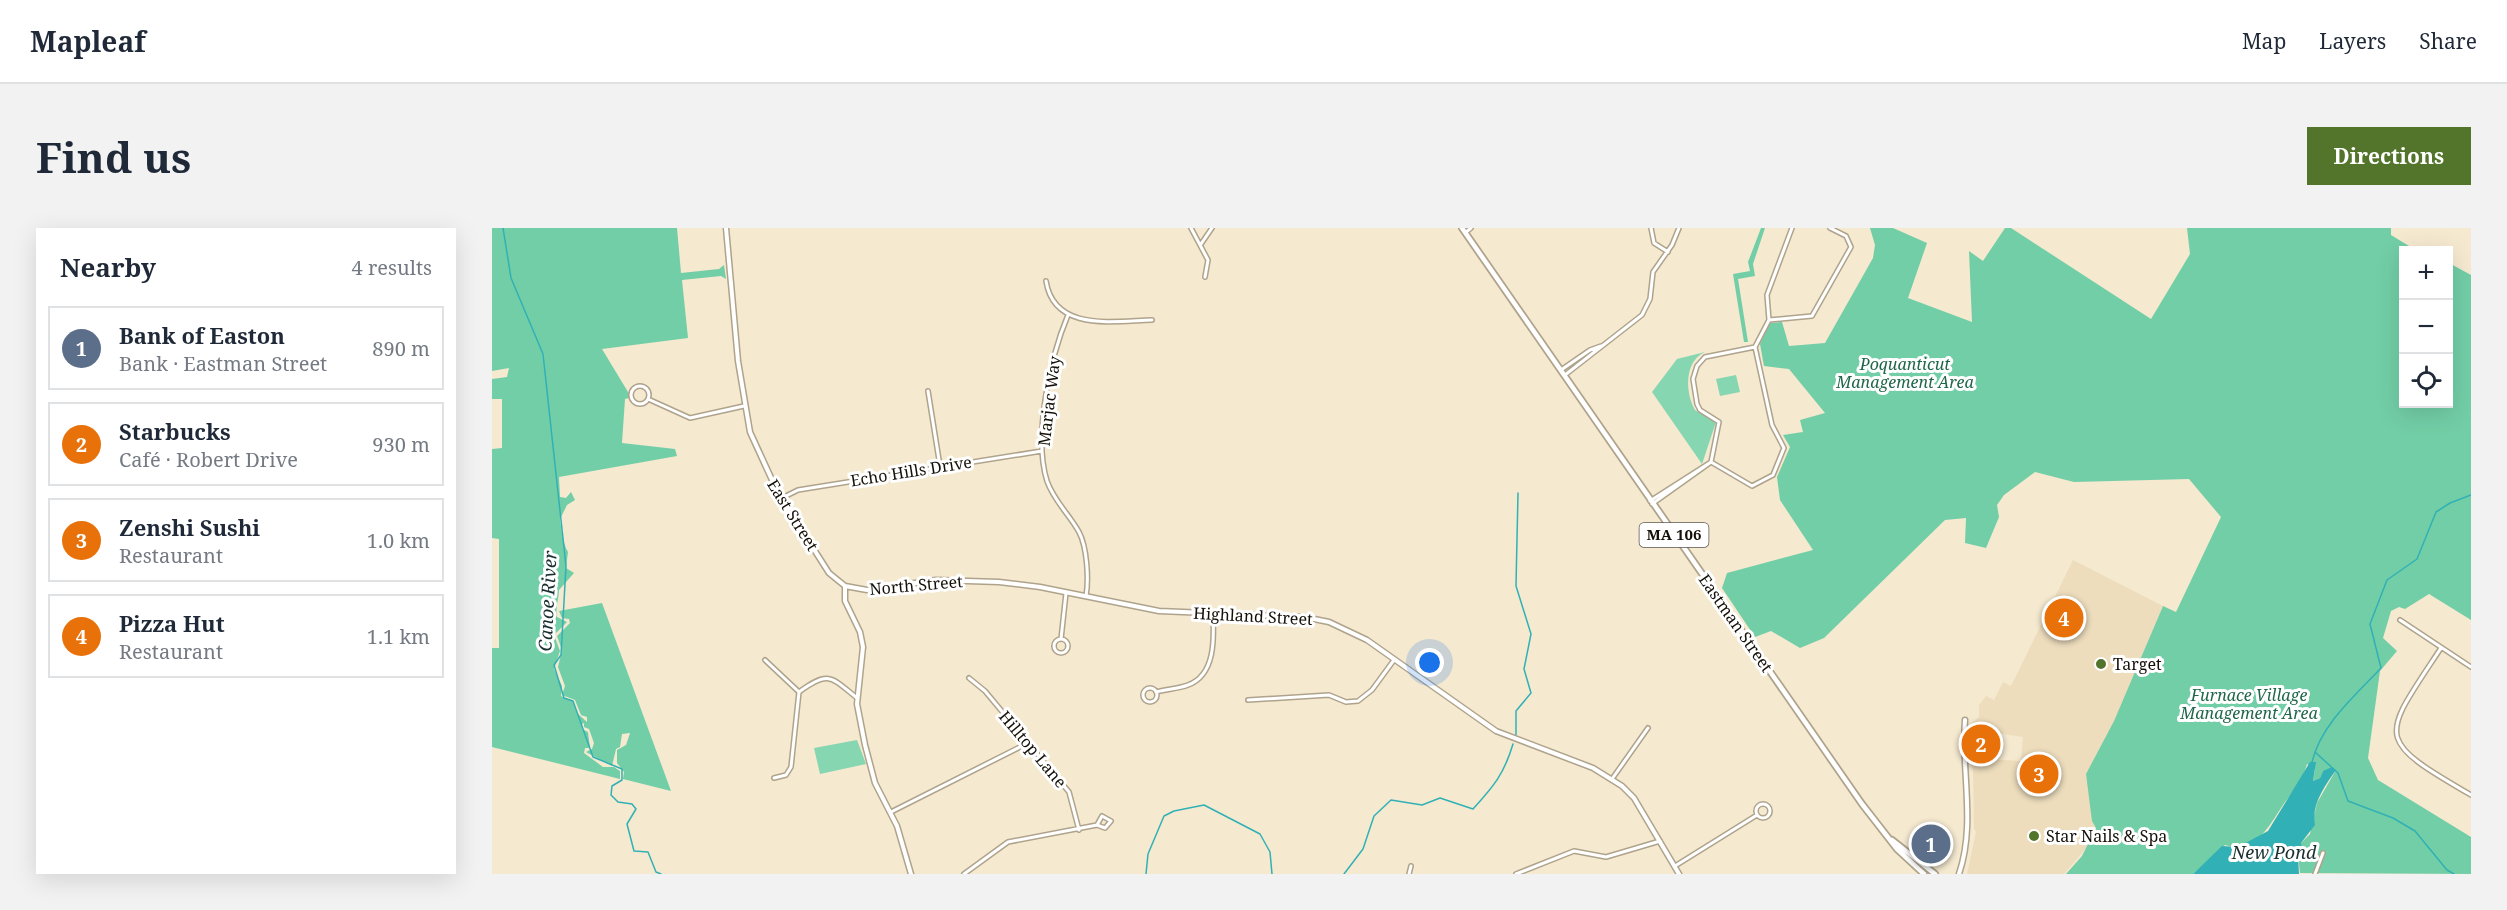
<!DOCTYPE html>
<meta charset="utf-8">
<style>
body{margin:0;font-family:"Noto Serif",serif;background:#f2f2f3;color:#1f2937}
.controls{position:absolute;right:18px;top:18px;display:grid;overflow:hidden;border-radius:0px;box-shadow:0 6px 24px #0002}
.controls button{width:54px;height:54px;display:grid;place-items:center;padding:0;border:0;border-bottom:2px solid #e0e1e3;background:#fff;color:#1f2937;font:30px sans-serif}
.you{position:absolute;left:938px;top:435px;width:21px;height:21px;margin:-15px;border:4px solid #fff;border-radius:50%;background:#1a73e8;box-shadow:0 0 0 9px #1a73e833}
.badge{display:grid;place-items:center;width:39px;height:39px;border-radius:50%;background:#52742b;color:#fff;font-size:20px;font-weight:700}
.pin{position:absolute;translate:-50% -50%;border:3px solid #fff;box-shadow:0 2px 6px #0006}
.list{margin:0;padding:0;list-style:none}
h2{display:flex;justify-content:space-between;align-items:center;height:78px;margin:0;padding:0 24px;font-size:26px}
h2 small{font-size:20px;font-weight:400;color:#747a83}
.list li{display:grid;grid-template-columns:39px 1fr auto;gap:18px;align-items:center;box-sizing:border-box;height:84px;margin:0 12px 12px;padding:0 12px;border:2px solid #e0e1e3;border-radius:0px}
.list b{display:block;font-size:22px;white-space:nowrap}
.list p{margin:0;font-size:20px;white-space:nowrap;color:#747a83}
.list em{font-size:20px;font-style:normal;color:#747a83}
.icon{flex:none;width:33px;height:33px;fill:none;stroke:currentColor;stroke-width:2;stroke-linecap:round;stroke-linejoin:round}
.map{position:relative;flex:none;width:1979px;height:646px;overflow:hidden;border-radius:0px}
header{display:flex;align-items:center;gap:36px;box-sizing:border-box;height:84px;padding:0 30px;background:#fff;border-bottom:2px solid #e0e1e3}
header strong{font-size:28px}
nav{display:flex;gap:33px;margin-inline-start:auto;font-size:21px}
.intro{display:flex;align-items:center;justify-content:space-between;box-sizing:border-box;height:144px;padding:0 36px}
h1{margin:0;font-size:42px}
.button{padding:15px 27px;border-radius:0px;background:#52742b;color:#fff;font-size:21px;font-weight:700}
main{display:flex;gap:36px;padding:0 36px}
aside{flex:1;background:#fff;border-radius:0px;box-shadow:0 6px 24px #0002}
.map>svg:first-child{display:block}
.built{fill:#edddbd}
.green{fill:#85d6b1}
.forest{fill:#72cea6}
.water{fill:#31b1b5}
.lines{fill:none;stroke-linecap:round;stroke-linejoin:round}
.stream{stroke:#31b1b5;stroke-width:1.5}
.minor-casing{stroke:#afa38c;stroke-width:6}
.tertiary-casing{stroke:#afa38c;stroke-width:7}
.primary-casing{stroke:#afa38c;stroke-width:8}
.minor{stroke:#fff;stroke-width:3}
.tertiary{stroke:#fff;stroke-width:4}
.primary{stroke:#fff;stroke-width:4.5}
.poi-dot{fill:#52742b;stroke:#fff;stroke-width:2}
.labels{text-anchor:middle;stroke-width:6;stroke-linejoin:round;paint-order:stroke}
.shield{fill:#fff;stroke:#5a5852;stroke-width:1.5}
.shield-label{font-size:15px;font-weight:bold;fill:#141008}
.park-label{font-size:16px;font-style:italic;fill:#20664b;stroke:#fff}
.street-label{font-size:16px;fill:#141008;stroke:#fff}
.poi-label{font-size:16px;fill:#141008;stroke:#fff;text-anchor:start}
.water-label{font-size:18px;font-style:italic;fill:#192f2f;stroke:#fff}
</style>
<header>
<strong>Mapleaf</strong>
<nav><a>Map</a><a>Layers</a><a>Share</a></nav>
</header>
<div class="intro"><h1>Find us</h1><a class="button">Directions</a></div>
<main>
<aside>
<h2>Nearby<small>4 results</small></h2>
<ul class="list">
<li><span class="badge" style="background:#5c6f8a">1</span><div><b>Bank of Easton</b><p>Bank · Eastman Street</p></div><em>890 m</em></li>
<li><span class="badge" style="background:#e8710a">2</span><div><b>Starbucks</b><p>Café · Robert Drive</p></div><em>930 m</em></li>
<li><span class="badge" style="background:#e8710a">3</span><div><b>Zenshi Sushi</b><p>Restaurant</p></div><em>1.0 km</em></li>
<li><span class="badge" style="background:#e8710a">4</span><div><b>Pizza Hut</b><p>Restaurant</p></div><em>1.1 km</em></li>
</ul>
</aside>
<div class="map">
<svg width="1979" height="646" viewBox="0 0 1979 646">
<rect width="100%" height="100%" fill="#f5e9d0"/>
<!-- built -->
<path class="built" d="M1581 332 1671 378 1622 493 1594 546 1610 602 1572 646H1475L1484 604 1482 601 1481 542 1478 530 1529 533 1531 509 1504 505 1497 501 1477 500 1478 497 1487 489V477L1494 468 1502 472 1511 454 1519 458Z"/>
<!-- green -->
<path class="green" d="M1213 124C1192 133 1193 165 1203 182L1224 194 1210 236 1160 164 1185 131Z
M1244 147 1248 164 1228 168 1224 151Z
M365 512 374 536 328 546 322 520Z"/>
<!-- forest -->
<path class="forest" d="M0 0H185L189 45 227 41 232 37 234 51 229 48 190 52 196 110 110 121 136 164 137 170 133 171 130 215 183 221 185 228 67 249 68 269 74 270 79 264 83 272 75 277 68 291C69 300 71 316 76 324L74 340 82 345 67 362C67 371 63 379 65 389L75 394 62 407 68 423 62 441 70 458 69 468 81 473 85 485 95 494V489L89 487 83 472 70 467 73 458 66 439 70 422 65 408 78 395 77 391 70 390 67 383 110 375 179 563 131 551 132 544 125 535V522L134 517 138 505 130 506 128 519 124 521 120 538 94 524 100 521 102 515 97 501 92 499V495L90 496V501L96 504 98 520H93L92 525 111 539H122L128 543V551L0 519V420H7V311L0 310V221L10 220V171H0V151L15 149 17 140 0 143Z
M1269 0H1273L1261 36 1263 48 1246 51 1256 114H1252L1241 46 1258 43 1256 34Z
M1378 0H1401L1435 15 1416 70 1480 94 1477 23 1491 33 1513 0H1519L1659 91 1698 26 1695 0H1899V7L1917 18 1934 22H1912V176H1956L1957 35 1979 47V392L1937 366 1913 381 1907 379 1899 383 1891 410 1905 423 1888 443 1876 530 1886 552 1979 609V646L1808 645 1806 627 1809 615 1818 606 1825 575 1844 542 1831 543 1828 550 1821 553 1823 541 1815 536C1810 554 1799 565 1789 580 1776 600 1762 626 1733 617L1701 646H1574L1590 628 1604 600 1600 593 1594 546 1622 493 1671 378 1684 384 1729 289 1697 251 1582 254 1543 244 1512 267 1505 277 1507 289 1494 320 1473 315 1474 290 1453 292 1332 410 1308 420 1279 403 1263 409 1230 360 1235 345 1321 322 1288 272 1285 249 1298 219 1291 207 1311 204 1308 192 1333 185 1297 141 1272 138 1268 116 1277 95 1290 94 1297 118 1333 115 1381 30 1383 17Z"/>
<!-- water -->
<path class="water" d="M1818 534H1824L1821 553 1828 550 1831 543 1840 539 1844 542C1833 558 1819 576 1823 597L1809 615 1810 623 1806 627 1807 646H1701L1730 618 1746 619 1776 603Z"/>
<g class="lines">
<!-- stream -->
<path class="stream" d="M11 0 19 50 51 126 74 338 69 427 62 437 72 470 81 473 101 529 130 541V552L120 558 119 567 126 574 140 576 144 581 135 596 142 623 156 624 164 644 169 646
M1024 507V483L1039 465 1032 441 1039 406 1024 358 1026 265
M1823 524 1846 545 1856 573 1901 590 1923 603 1955 642 1962 646
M1820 534C1829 496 1863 468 1889 440L1878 396 1895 352 1925 331 1944 284 1958 275 1979 267
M654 646 656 626 672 588 682 583 712 577 768 606 778 624 780 646
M852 646 871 621 882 588 899 572 930 577 948 570 981 581C1002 558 1012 546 1021 516"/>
<defs>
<path id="minor" d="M699 0 716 32 713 49
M1159 0 1162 15 1176 24
M973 5 979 0
M709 16 720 0
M554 53C562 104 621 93 660 92
M576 87C558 130 541 208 555 253 562 273 577 286 587 304 595 319 597 351 594 368
M1277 92 1320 88 1359 19 1354 8 1338 0
M1263 119 1277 92 1275 67 1300 0
M1069 142 1098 122 1109 118
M1073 147 1150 87 1158 71 1161 44 1180 17 1187 0
M139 167a9 9 0 1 1 18 0a9 9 0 1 1-18 0Z
M436 163 448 238
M156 171 198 190 252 178
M1219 234 1260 258 1281 247 1292 220 1280 197 1263 119
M1219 234 1227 194 1208 182 1205 176 1201 151 1205 138 1213 129 1263 119
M290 270 306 262 550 223
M1158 273 1219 234
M1160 276 1219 234
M1908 392 1979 439
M569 411 574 365
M562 418a7 7 0 1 1 14 0a7 7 0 1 1-14 0Z
M1949 420C1889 511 1881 510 1979 567
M273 432 307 464 299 539 294 547 282 550
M477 450 493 463 577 564 587 602
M651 467a7 7 0 1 1 14 0a7 7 0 1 1-14 0Z
M307 464C337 442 339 449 365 470
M664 464C674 461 686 461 696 457 724 447 722 409 721 386
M756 472 837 467 854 474 866 473 880 462 902 432
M1120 551 1156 500
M1264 583a7 7 0 1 1 14 0a7 7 0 1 1-14 0Z
M399 584 536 515
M1183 638 1265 587
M472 646 516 614 605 597 613 600 619 593 610 588 605 597
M917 646 919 638
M1024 646 1082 623 1114 629 1168 613
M1823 646 1831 625"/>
<path id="tertiary" d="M234 0 246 133 258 204 286 265 337 345 353 358V373L368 404 371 419 365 476 373 517 383 555 405 598 419 646
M353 358 375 362 444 352 507 354 548 359 667 383 812 389 837 394 875 412 1004 503 1101 540 1130 558 1142 570 1187 646
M1467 646C1484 596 1469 543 1473 492"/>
<path id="primary" d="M970 0 1370 576 1405 621 1432 646
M1400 612 1443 646"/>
</defs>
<!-- minor casing -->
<use href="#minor" class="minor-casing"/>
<!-- tertiary casing -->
<use href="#tertiary" class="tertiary-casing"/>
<!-- primary casing -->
<use href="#primary" class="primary-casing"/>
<!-- minor -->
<use href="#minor" class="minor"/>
<!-- tertiary -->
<use href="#tertiary" class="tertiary"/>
<!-- primary -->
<use href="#primary" class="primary"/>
</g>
<!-- markers -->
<g class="poi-dot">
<circle cx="1609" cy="436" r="6"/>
<circle cx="1542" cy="608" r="6"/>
</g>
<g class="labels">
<!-- shield labels -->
<rect class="shield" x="1147.5" y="295" width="69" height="24" rx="4.5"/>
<g class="shield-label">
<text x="1182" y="312">MA 106</text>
</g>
<!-- park labels -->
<g class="park-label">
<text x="1413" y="142">Poquanticut<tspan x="1413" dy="18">Management Area</tspan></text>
<text x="1757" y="473">Furnace Village<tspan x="1757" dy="18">Management Area</tspan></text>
</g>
<!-- street labels -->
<g class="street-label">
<text transform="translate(557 173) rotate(-83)" y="6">Marjac Way</text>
<text transform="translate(419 243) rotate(-9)" y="6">Echo Hills Drive</text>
<text transform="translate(301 287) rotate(58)" y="6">East Street</text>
<text transform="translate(424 357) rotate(-5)" y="6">North Street</text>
<text transform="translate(761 388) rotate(3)" y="6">Highland Street</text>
<text transform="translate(1244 395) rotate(55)" y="6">Eastman Street</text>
<text transform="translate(541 521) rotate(50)" y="6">Hilltop Lane</text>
</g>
<!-- poi labels -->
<g class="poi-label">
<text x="1621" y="442">Target</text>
<text x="1554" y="614">Star Nails &amp; Spa</text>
</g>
<!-- water labels -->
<g class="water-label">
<text transform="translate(56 373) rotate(-87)" y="6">Canoe River</text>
<text x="1782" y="631">New Pond</text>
</g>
</g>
</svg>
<div class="controls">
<button>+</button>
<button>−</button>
<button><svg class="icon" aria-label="locate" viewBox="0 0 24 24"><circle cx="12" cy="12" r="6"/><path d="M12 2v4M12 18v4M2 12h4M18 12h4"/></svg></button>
</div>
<div class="you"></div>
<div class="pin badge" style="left:1439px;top:616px;background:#5c6f8a">1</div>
<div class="pin badge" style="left:1489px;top:516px;background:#e8710a">2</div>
<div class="pin badge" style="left:1547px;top:546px;background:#e8710a">3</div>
<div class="pin badge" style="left:1572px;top:390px;background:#e8710a">4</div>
</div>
</main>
